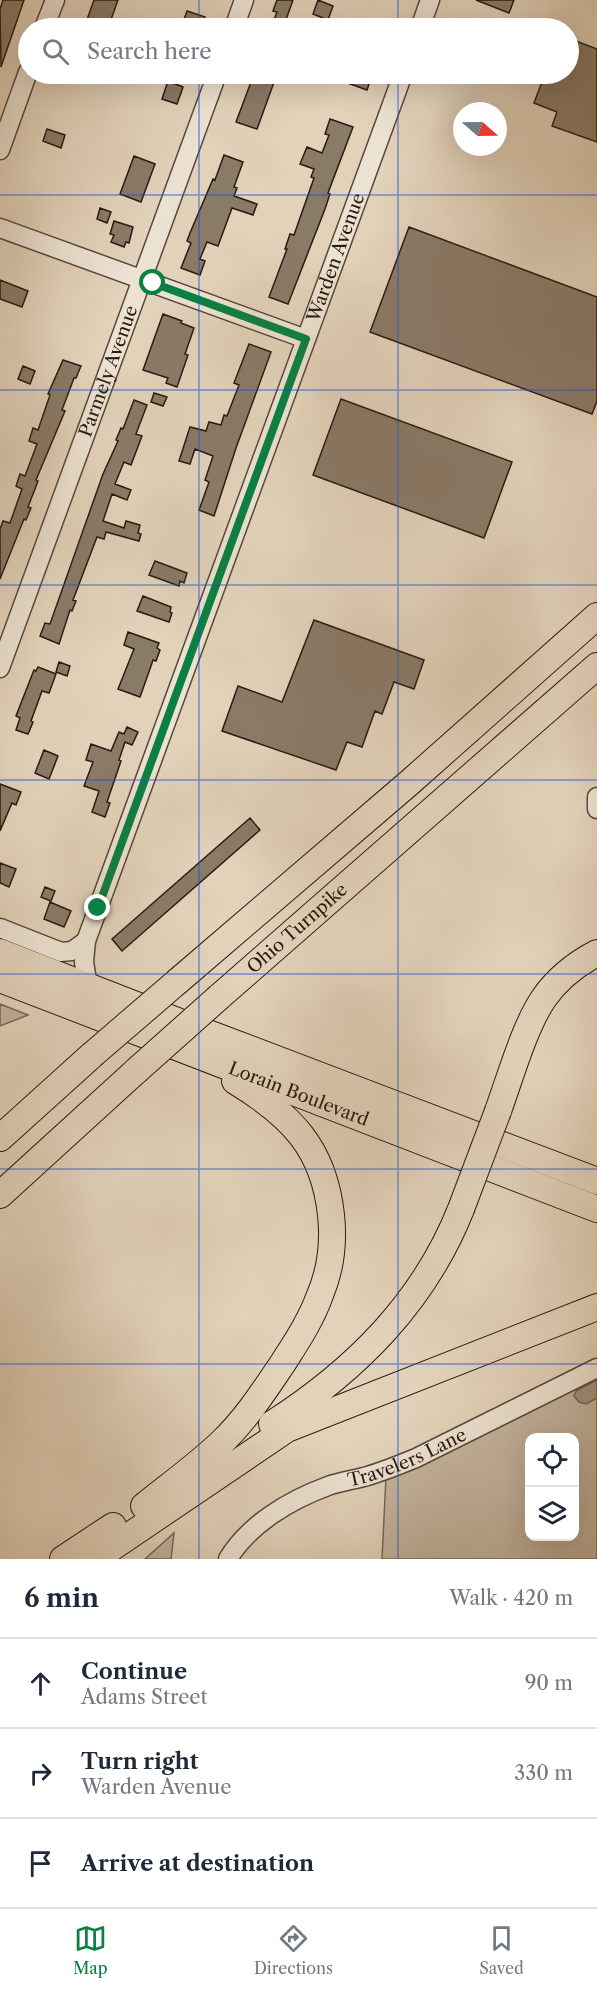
<!DOCTYPE html>
<meta charset="utf-8">
<style>
body{margin:0;font-family:"Libre Caslon Text",serif;background:#f6f6f7;color:#1f2937}
.controls{position:absolute;right:18px;bottom:18px;display:grid;overflow:hidden;border-radius:12px;box-shadow:0 6px 24px #0002}
.controls button{width:54px;height:54px;display:grid;place-items:center;padding:0;border:0;border-bottom:2px solid #e0e1e3;background:#fff;color:#1f2937;font:30px sans-serif}
.compass{position:absolute;left:453px;top:102px;width:54px;height:54px;border-radius:50%;background:#fff;box-shadow:0 6px 24px #0002;rotate:110deg}
.stop{position:absolute;width:18px;height:18px;margin:-14px;border:4px solid #0b8043;border-radius:50%;background:#fff}
.stop.end{background:#0b8043;border-color:#fff;box-shadow:0 2px 6px #0008}
.list{margin:0;padding:0;list-style:none}
h2{display:flex;justify-content:space-between;align-items:center;height:78px;margin:0;padding:0 24px;font-size:26px}
h2 small{font-size:20px;font-weight:400;color:#747a83}
.list li{display:grid;grid-template-columns:39px 1fr auto;gap:18px;align-items:center;box-sizing:border-box;height:90px;padding:0 24px;border-top:2px solid #e0e1e3}
.list b{display:block;font-size:22px;white-space:nowrap}
.list p{margin:0;font-size:20px;white-space:nowrap;color:#747a83}
.list em{font-size:20px;font-style:normal;color:#747a83}
.icon{flex:none;width:33px;height:33px;fill:none;stroke:currentColor;stroke-width:2;stroke-linecap:round;stroke-linejoin:round}
.map{position:relative;flex:none;width:597px;height:1559px;overflow:hidden}
.search{position:absolute;background:#fff;box-shadow:0 6px 24px #0002;left:18px;right:18px;top:18px;height:66px;display:flex;align-items:center;gap:15px;box-sizing:border-box;padding:0 21px;border-radius:33px;color:#747a83;font-size:22px}
.sheet{height:348px;background:#fff}
nav{display:flex;justify-content:space-around;align-items:center;box-sizing:border-box;height:84px;border-top:2px solid #e0e1e3;background:#fff;font-size:16px;color:#747a83}
nav a{display:grid;justify-items:center;gap:3px}
nav .on{color:#0b8043}
.map>svg:first-child{display:block}
.green{fill:#c3b39d;stroke:#766656;stroke-width:1.5;fill-rule:evenodd}
.water{fill:#a39380;stroke:#736353;stroke-width:1.5}
.building{fill:#8a7a68;stroke:#2a1a10;stroke-width:1.5}
.lines{fill:none;stroke-linecap:round;stroke-linejoin:round}
.minor-casing{stroke:#58483a;stroke-width:21}
.highway-casing{stroke:#2a1a10;stroke-width:28}
.minor{stroke:#ece2d2;stroke-width:18}
.highway{stroke:#e2d2ba;stroke-width:26}
.highway-bridge-casing{stroke:#2a1a10;stroke-width:28;stroke-linecap:butt}
.highway-bridge{stroke:#e2d2ba;stroke-width:26}
.route{stroke:#0b8043;stroke-width:8}
.grid{fill:none;stroke:#1d4ed8;stroke-width:1.5;stroke-opacity:0.55}
.labels{text-anchor:middle;stroke-width:4.5;stroke-linejoin:round;paint-order:stroke}
.street-label{font-size:18px;fill:#2a1a10;stroke:#ece2d2}
</style>
<div class="map">
<svg width="597" height="1559" viewBox="0 0 597 1559">
<rect width="100%" height="100%" fill="#e2d2ba"/>
<filter id="stains"><feTurbulence type="fractalNoise" baseFrequency=".00333" numOctaves="4"/><feColorMatrix values="0 0 0 0 .2 0 0 0 0 .09 0 0 0 0 .02 0 0 0 .5 -.17"/></filter>
<radialGradient id="worn" r=".72"><stop offset=".6" stop-color="#630" stop-opacity="0"/><stop offset="1" stop-color="#630" stop-opacity=".3"/></radialGradient>
<!-- green -->
<path class="green" d="M0 1004 28 1015 0 1026Z
M597 1376V1559H382L386 1477ZM530 1438H574V1536H530Z
M174 1533 171 1559H145Z"/>
<!-- water -->
<path class="water" d="M597 1380V1398L586 1404 579 1402 574 1396 576 1391Z"/>
<!-- building -->
<path class="building" d="M3 0H24L1 67 0 9Z
M94 0H118L108 28H84Z
M277 0H293L283 28H271L277 12 273 11Z
M318 0 333 6 328 20 313 14Z
M476 0H514L509 13Z
M187 11 205 17 201 28H192L182 25Z
M568 38 597 49V142L552 126 557 112 534 103 545 74H568Z
M254 74H277L257 129 236 122Z
M348 74 372 75 367 90 345 82Z
M168 81 183 87 177 104 162 99Z
M330 119 353 127 328 193 330 194 325 209 288 304 269 297 287 249H285L290 234 294 235 314 178 311 177 314 169 300 164 307 147 322 153 329 135 325 134Z
M47 129 65 135 61 148 43 141Z
M224 155 243 162 234 187 237 188 234 196 257 204 253 215 232 208 218 246 207 242 200 259 205 261 200 275 181 268 191 243 187 241 190 233 213 179 215 180Z
M134 156 155 164 141 202 120 194Z
M100 208 111 212 107 223 97 219Z
M114 221 133 227 129 243 126 242 124 247 111 242 114 235 110 234Z
M409 227 597 297V401L592 414 370 332Z
M0 280 28 291 22 307 0 299Z
M163 314 182 321 181 323 194 328 185 354 188 355 177 387 166 383 168 378 143 370Z
M249 344 271 352 236 448 214 516 199 510 209 482 205 480 213 456 195 449 190 464 179 461 190 427 206 431 209 422 221 425 224 415 227 416 239 385 234 383Z
M63 360 81 366 76 378H74L62 410 65 411 36 480 38 481 28 507 31 508 26 520 24 519 0 579V529L3 521 10 523 22 489 16 486 20 474 25 476 37 444 29 441 33 428 38 430 50 395 48 394Z
M23 366 35 371 30 384 18 379Z
M154 393 167 397 163 406 151 402Z
M341 399 512 462 484 538 313 475Z
M134 400 147 405 136 434 142 436 131 465 124 462 115 484 131 490 127 500 112 494 103 521 124 528 126 521 140 525 138 533 141 534 139 541 106 532 104 539 97 537 73 600 76 601 72 611 70 610 59 644 40 636 45 623 50 624 103 474 118 441 116 440 121 428 123 429Z
M155 561 187 573 184 583 180 581 179 586 149 575Z
M143 596 171 607 170 612 172 613 169 622 137 611Z
M314 620 424 660 414 689 394 682 382 714 375 711 362 747 347 742 336 770 222 731 238 686 282 702Z
M128 632 159 643 157 648 160 650 156 661 153 660 151 666 140 697 118 689 134 649 124 645Z
M59 662 70 666 67 676 56 672Z
M38 667 56 674 49 693 42 691 31 721 33 722 28 734 16 730 20 718 16 716 34 670 36 671Z
M127 727 138 732 132 745 125 742 119 760 121 761 107 802 110 803 105 817 92 812 99 791 84 786 93 762 86 760 91 744 111 751 119 732 124 734Z
M44 750 58 756 49 779 35 773Z
M0 784 21 792 16 805 12 803 0 831Z
M250 818 260 830 122 951 112 939Z
M0 863 16 869 9 887 0 883Z
M45 887 55 891 51 901 41 897Z
M50 902 71 911 64 927 44 919Z"/>
<g class="lines">
<defs>
<g id="minor">
<path d="M44 28 55 0"/>
<path d="M234 28 244 0"/>
<path d="M420 28 430 0"/>
<path d="M0 150 28 72"/>
<path d="M0 228 306 339"/>
<path id="s1" d="M0 668 217 74"/>
<path d="M597 797V809"/>
<path d="M0 928 61 952 72 951 86 941"/>
<path id="s2" d="M88 987 84 962 86 941 403 74"/>
<path id="s3" d="M228 1559C249 1524 290 1500 328 1486 339 1482 352 1480 364 1477 382 1472 399 1465 416 1458L597 1368"/>
</g>
<g id="highway">
<path d="M0 952 208 1033 597 1181"/>
<path id="s4" d="M0 979 597 1209"/>
<path d="M178 981 409 783 597 616"/>
<path id="s5" d="M219 997 597 666"/>
<path d="M498 1111C510 1078 525 1025 544 998 558 978 576 964 597 953"/>
<path d="M0 1138 92 1055"/>
<path d="M0 1195 136 1071"/>
<path d="M272 1424C356 1370 424 1302 461 1209"/>
<path d="M144 1506C170 1485 198 1465 222 1442 246 1419 264 1391 283 1363 297 1341 311 1320 320 1295 331 1269 334 1243 331 1215 324 1148 291 1115 235 1081"/>
<path d="M63 1559 113 1526"/>
<path d="M95 1559 287 1429 597 1307"/>
</g>
</defs>
<!-- minor casing -->
<use href="#minor" class="minor-casing"/>
<!-- highway casing -->
<use href="#highway" class="highway-casing"/>
<!-- minor -->
<use href="#minor" class="minor"/>
<!-- highway -->
<use href="#highway" class="highway"/>
<defs>
<path id="highway-bridge" d="M92 1055 178 981
M136 1071 219 997
M461 1209 498 1111"/>
</defs>
<!-- highway-bridge casing -->
<use href="#highway-bridge" class="highway-bridge-casing"/>
<!-- highway-bridge -->
<use href="#highway-bridge" class="highway-bridge"/>
</g>
<g class="lines">
<!-- route -->
<path class="route" d="M98 908 306 339 153 283"/>
</g>
<!-- grid -->
<path class="grid" d="M199 0V28M398 0V28M199 74V1559M398 74V1559M0 195H597M0 390H597M0 585H597M0 780H597M0 974H597M0 1169H597M0 1364H597"/>
<g class="labels">
<!-- street labels -->
<g class="street-label">
<text dy="6" stroke="none"><textPath href="#s2" startOffset="774">Warden Avenue</textPath></text>
<text dy="6" stroke="none"><textPath href="#s1" startOffset="316">Parmely Avenue</textPath></text>
<text dy="6" stroke="none"><textPath href="#s5" startOffset="104">Ohio Turnpike</textPath></text>
<text dy="6" stroke="none"><textPath href="#s4" startOffset="320">Lorain Boulevard</textPath></text>
<text dy="6" stroke="none"><textPath href="#s3" startOffset="210">Travelers Lane</textPath></text>
</g>
</g>
<rect width="100%" height="100%" filter="url(#stains)"/>
<rect width="100%" height="100%" fill="url(#worn)"/>
</svg>
<div class="controls">
<button><svg class="icon" aria-label="locate" viewBox="0 0 24 24"><circle cx="12" cy="12" r="6"/><path d="M12 2v4M12 18v4M2 12h4M18 12h4"/></svg></button>
<button><svg class="icon" aria-label="layers" viewBox="0 0 24 24"><path d="M12 4l9 5-9 5-9-5zM3 14l9 5 9-5"/></svg></button>
</div>
<svg class="compass" viewBox="-18 -18 36 36"><path d="M0-13l5 13h-10z" fill="#e53935"/><path d="M0 13l5-13h-10z" fill="#747a83"/></svg>
<div class="stop" style="left:153px;top:283px"></div>
<div class="stop end" style="left:98px;top:908px"></div>
<div class="search"><svg class="icon" aria-label="search" viewBox="0 0 24 24"><circle cx="10" cy="10" r="6"/><path d="M15 15l6 6"/></svg>Search here</div>
</div>
<section class="sheet">
<h2>6 min<small>Walk · 420 m</small></h2>
<ul class="list">
<li><svg class="icon" aria-label="ahead" viewBox="0 0 24 24"><path d="M12 20V5M6 11l6-6 6 6"/></svg><div><b>Continue</b><p>Adams Street</p></div><em>90 m</em></li>
<li><svg class="icon" aria-label="right" viewBox="0 0 24 24"><path d="M7 20v-9h11M14 6l5 5-5 5"/></svg><div><b>Turn right</b><p>Warden Avenue</p></div><em>330 m</em></li>
<li><svg class="icon" aria-label="arrive" viewBox="0 0 24 24"><path d="M6 21V4h12l-3 4 3 4H6"/></svg><div><b>Arrive at destination</b></div></li>
</ul>
</section>
<nav>
<a class="on"><svg class="icon" aria-label="map" viewBox="0 0 24 24"><path d="M3 6l6-2 6 2 6-2v14l-6 2-6-2-6 2zM9 4v14M15 6v14"/></svg>Map</a>
<a><svg class="icon" aria-label="directions" viewBox="0 0 24 24"><path d="M12 3l9 9-9 9-9-9zM9 14v-3h6M13 9l2 2-2 2"/></svg>Directions</a>
<a><svg class="icon" aria-label="saved" viewBox="0 0 24 24"><path d="M7 4h10v16l-5-4-5 4z"/></svg>Saved</a>
</nav>
